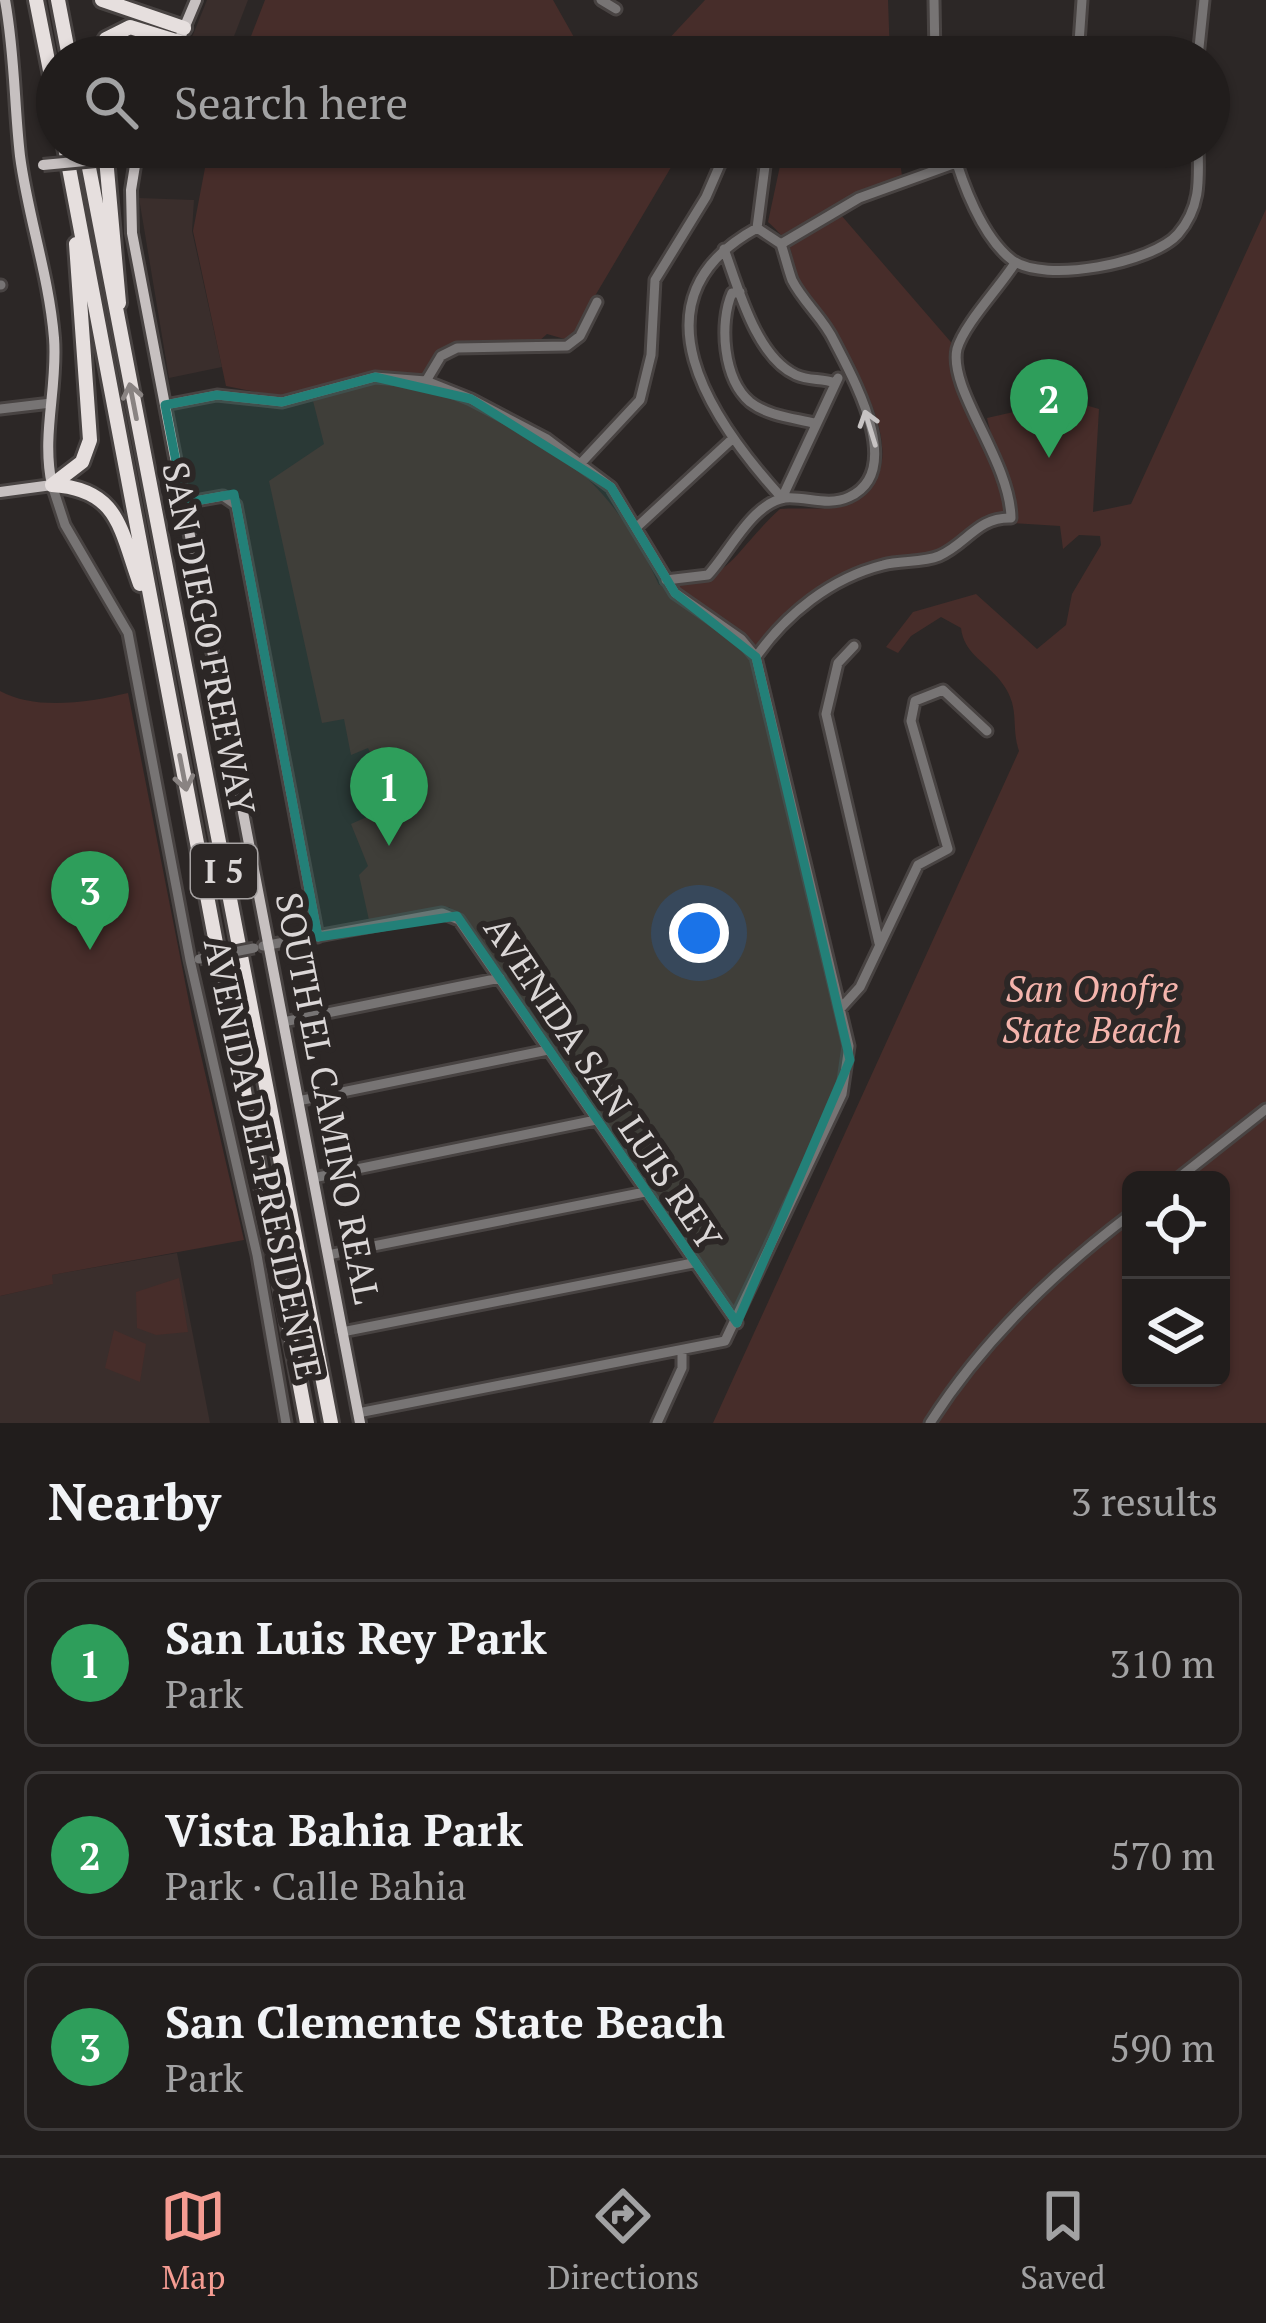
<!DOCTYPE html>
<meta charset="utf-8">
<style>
body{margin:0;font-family:"PT Serif",serif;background:#2d2a29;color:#f1f3f6}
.controls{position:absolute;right:36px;bottom:36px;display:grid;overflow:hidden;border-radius:18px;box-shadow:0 3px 9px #0004}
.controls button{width:108px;height:108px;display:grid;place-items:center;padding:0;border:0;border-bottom:3px solid #3e3b3b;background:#211d1c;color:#f1f3f6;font:60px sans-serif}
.you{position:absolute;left:699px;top:933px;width:42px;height:42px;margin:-30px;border:9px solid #fff;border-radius:50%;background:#1a73e8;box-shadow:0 0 0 18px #1a73e833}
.badge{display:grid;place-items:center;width:78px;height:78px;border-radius:50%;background:#f59c92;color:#fff;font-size:39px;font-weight:700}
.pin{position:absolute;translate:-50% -99px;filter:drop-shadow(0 3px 6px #0008)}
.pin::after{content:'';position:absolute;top:63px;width:42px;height:36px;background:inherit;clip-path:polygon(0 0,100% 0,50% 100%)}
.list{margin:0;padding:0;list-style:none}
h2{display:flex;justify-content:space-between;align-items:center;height:156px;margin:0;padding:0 48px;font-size:51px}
h2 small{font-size:39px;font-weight:400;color:#a2a2a3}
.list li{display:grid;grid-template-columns:78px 1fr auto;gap:36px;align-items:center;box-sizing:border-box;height:168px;margin:0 24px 24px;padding:0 24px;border:3px solid #3e3b3b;border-radius:18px}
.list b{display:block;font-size:45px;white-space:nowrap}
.list p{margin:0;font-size:39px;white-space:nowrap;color:#a2a2a3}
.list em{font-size:39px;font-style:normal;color:#a2a2a3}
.icon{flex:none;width:66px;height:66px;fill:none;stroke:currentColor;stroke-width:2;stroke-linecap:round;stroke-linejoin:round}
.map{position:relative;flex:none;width:1266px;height:1423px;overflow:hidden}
.search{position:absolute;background:#211d1c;box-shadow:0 3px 9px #0004;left:36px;right:36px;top:36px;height:132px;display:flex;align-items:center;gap:30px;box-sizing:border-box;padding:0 42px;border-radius:66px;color:#a2a2a3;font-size:45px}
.sheet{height:732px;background:#211d1c}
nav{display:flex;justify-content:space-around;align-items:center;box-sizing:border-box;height:168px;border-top:3px solid #3e3b3b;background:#211d1c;font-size:33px;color:#a2a2a3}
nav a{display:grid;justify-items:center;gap:6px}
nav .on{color:#f59c92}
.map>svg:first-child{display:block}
.built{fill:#3a2e2c}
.green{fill:#472d2a;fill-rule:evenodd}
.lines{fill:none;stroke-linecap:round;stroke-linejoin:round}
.minor-casing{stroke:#484342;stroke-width:15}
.major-casing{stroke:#484342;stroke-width:16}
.highway-casing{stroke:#484342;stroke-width:20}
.minor{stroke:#777474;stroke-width:9}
.major{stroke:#c6c0c0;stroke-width:10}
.highway{stroke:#e6dfde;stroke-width:14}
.minor-bridge-casing{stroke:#484342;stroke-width:15;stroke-linecap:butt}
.major-bridge-casing{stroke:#484342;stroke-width:16;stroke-linecap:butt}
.minor-bridge{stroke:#777474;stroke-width:9}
.major-bridge{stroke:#c6c0c0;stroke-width:10}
.oneway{stroke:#898382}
.oneway2{stroke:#c7c3c3}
.marked{fill:#238078;fill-opacity:0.2;stroke:#238078;stroke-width:9;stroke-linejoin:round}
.labels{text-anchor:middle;stroke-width:12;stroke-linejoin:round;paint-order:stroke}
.shield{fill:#2c2726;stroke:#a6a2a2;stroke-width:3}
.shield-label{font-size:33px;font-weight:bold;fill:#dbd7d7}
.street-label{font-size:36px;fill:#dbd7d7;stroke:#2c2726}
.park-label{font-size:36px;font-style:italic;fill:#f4b4ac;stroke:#2c2726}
</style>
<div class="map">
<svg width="1266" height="1423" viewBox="0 0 1266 1423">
<rect width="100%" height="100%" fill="#2c2726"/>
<!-- built -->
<path class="built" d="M207 0H248L226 57H184Z
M139 198 194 200 192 231 222 367 169 378Z
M177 1253 210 1423H0V1296L52 1284 51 1275Z"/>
<!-- green -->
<path class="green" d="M265 0H553L575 39 603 56 665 43 705 0H888L890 57H243Z
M209 147H683L592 301 583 327 568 340 547 334 538 342C485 342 441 328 419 386 536 430 606 467 659 585 729 588 733 551 780 509 809 507 846 514 868 491 917 440 828 328 802 284 784 253 804 255 768 222L784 147H898L902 176 840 204 841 215 956 348C949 398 988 429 1001 475 1004 488 1004 502 1006 515 978 516 968 538 944 550 924 560 901 554 880 561 821 582 784 608 753 661L846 1055 841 1087 734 1318 462 918 449 907 369 920 359 875 368 866 351 824 396 804 368 748 351 755 344 719 322 723 269 481 324 444 311 393 277 396 226 386 193 231Z
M1266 209V1423H713L1019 751C1010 723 1022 707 999 679 983 660 964 653 961 628L941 617 911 636 898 653 886 647 913 612 976 594 1037 649 1066 625 1072 594 1101 545 1100 536 1079 535 1063 549 1060 526 1011 523C1019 482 995 456 987 418L1068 400 1099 409 1093 512 1131 504ZM1131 1180H1221V1378H1131Z
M0 691C36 711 90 702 128 693L192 1017 244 1240 52 1275 53 1284 0 1296Z
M179 1278 188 1332 156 1335 137 1328 136 1292Z
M114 1330 146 1344 140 1382 105 1368Z"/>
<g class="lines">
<defs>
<path id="minor" d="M601 0 616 9
M934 0 935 57
M1078 57 1082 0
M1198 57 1204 0
M952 147C962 183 982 237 1012 260 1044 284 1153 263 1178 234 1201 207 1199 180 1198 147
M781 244 757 228C627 299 711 420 782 498
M781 244 859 198 956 163
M724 249C738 287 756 357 796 375 809 381 822 378 835 383
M0 285H1
M740 292 732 293C719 323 723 379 750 402 768 416 793 418 814 423
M426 381 441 356 457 348 567 346 580 336 597 302
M165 405 217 395 282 402 375 377 426 381 471 399 547 439 611 487 675 593 741 639 756 657 849 1046 842 1094 725 1341 358 1413
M0 409 51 403
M583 461 640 400 651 355 655 280 706 197 722 160 735 151 752 154 765 166 757 228
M52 485 65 525 128 633 190 960 257 1255 286 1423
M782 498 838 378
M184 503 223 496 236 505 318 937
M638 526 730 441
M666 580 708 575C729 553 752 503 785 498 807 496 827 507 849 497 906 471 853 378 834 341 824 319 803 302 792 280 788 269 785 256 781 244
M854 646 838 663 826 714 879 943
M756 657C786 614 831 578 883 565 901 560 922 563 939 556 967 544 977 517 1011 518 1010 460 948 390 957 349 964 324 1000 287 1015 263
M263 946 442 913 459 920 737 1323
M841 1008 860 987 918 865 948 849 911 721 915 701 943 690 987 731
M283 1022 500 978
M298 1101 548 1050
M313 1178 596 1120
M1176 1180 1266 1109
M328 1255 645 1192
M342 1332 693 1263
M657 1423 682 1368V1351
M930 1423C983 1340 1053 1273 1131 1214"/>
<path id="major" d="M172 57 196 0
M138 147 131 190 132 233 360 1423
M0 492 52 485C41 435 58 387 54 338 49 276 28 217 20 156 14 103 15 55 5 0"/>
<path id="highway" d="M36 0 57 106
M58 0 69 57
M102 0 184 28
M95 57 106 39 130 27 179 42
M65 147 307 1423
M85 147 331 1423
M105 147 119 303
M52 485 82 462 90 440 76 244
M52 485C119 489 120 529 140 584"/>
</defs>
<!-- minor casing -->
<use href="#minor" class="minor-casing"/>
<!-- major casing -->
<use href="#major" class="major-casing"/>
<!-- highway casing -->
<use href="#highway" class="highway-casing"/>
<!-- minor -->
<use href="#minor" class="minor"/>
<!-- major -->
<use href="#major" class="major"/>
<!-- highway -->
<use href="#highway" class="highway"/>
<defs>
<path id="minor-bridge" d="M199 959 254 948"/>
<path id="major-bridge" d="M43 165 117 158"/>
</defs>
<!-- minor-bridge casing -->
<use href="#minor-bridge" class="minor-bridge-casing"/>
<!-- major-bridge casing -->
<use href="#major-bridge" class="major-bridge-casing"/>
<!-- minor-bridge -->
<use href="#minor-bridge" class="minor-bridge"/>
<!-- major-bridge -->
<use href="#major-bridge" class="major-bridge"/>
</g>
<!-- one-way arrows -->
<defs><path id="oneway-shaft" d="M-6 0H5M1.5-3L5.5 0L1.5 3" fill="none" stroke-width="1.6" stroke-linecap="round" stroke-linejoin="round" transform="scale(3)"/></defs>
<g class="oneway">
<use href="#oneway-shaft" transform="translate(133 401) rotate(-101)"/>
<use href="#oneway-shaft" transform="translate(183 773) rotate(79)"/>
</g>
<use class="oneway2" href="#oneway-shaft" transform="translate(870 428) rotate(-107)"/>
<!-- marked area -->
<path class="marked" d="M375 377 471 399 611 487 675 593 756 657 850 1060 737 1323 457 916 318 937 234 494 184 503 165 405 217 395 282 402Z"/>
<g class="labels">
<!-- shield labels -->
<rect class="shield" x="191" y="844" width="66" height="54" rx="9"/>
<g class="shield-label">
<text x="224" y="883">I 5</text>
</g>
<!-- street labels -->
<g class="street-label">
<text transform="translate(209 638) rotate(79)" y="13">SAN DIEGO FREEWAY</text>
<text transform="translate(603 1083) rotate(56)" y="13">AVENIDA SAN LUIS REY</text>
<text transform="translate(328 1098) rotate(79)" y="13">SOUTH EL CAMINO REAL</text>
<text transform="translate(263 1159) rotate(78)" y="13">AVENIDA DEL PRESIDENTE</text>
</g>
<!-- park labels -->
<g class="park-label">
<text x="1092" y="1002">San Onofre<tspan x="1092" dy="41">State Beach</tspan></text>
</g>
</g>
</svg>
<div class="controls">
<button><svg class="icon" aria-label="locate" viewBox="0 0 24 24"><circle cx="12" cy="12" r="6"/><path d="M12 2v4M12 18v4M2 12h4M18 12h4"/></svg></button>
<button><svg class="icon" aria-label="layers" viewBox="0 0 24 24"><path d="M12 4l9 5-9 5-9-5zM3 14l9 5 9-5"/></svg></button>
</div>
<div class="you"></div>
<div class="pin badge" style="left:389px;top:846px;background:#2e9e5b">1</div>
<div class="pin badge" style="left:1049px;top:458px;background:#2e9e5b">2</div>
<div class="pin badge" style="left:90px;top:950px;background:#2e9e5b">3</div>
<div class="search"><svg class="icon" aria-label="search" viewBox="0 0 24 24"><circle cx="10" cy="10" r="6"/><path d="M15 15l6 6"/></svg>Search here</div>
</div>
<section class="sheet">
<h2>Nearby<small>3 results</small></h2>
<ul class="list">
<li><span class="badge" style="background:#2e9e5b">1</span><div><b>San Luis Rey Park</b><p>Park</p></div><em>310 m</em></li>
<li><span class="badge" style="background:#2e9e5b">2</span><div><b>Vista Bahia Park</b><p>Park · Calle Bahia</p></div><em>570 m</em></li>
<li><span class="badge" style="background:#2e9e5b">3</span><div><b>San Clemente State Beach</b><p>Park</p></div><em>590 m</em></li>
</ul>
</section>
<nav>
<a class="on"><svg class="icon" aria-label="map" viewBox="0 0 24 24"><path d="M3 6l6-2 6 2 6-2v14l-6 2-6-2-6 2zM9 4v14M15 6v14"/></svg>Map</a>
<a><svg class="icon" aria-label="directions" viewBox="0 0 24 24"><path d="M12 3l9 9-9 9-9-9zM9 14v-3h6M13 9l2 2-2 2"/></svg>Directions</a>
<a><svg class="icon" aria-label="saved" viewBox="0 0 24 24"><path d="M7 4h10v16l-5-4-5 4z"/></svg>Saved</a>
</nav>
